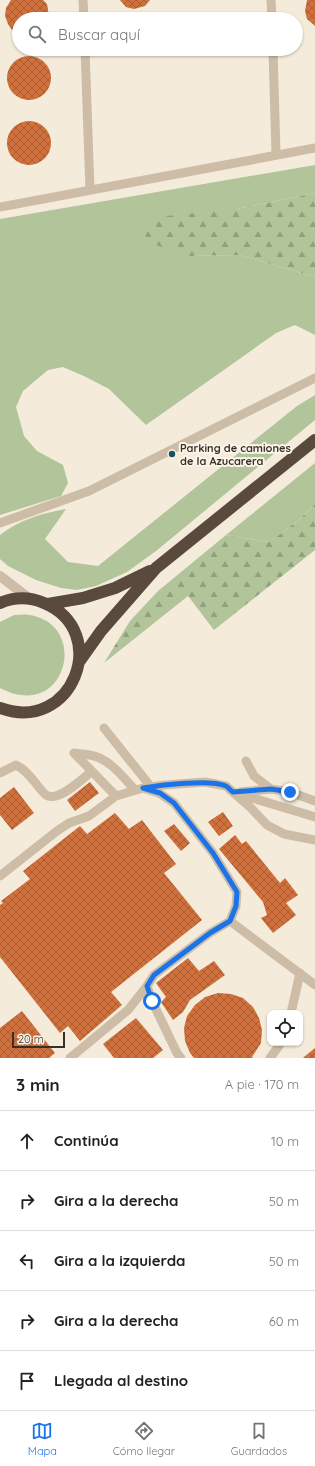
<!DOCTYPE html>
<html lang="es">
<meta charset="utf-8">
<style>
body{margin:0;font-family:Quicksand,sans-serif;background:#f2f2f2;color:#202124}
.controls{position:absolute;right:12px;bottom:12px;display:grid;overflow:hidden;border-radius:8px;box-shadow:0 1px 3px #0004}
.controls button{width:36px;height:36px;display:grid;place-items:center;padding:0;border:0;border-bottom:1px solid #e0e0e0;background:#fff;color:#202124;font:20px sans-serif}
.scale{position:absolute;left:12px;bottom:10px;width:53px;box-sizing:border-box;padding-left:4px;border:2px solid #392f27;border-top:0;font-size:11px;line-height:14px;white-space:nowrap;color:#392f27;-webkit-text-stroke:3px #fbf4e8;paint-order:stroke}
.stop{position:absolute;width:12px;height:12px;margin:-9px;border:3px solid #1a73e8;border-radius:50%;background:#fff}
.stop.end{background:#1a73e8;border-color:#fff;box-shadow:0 1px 4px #0008}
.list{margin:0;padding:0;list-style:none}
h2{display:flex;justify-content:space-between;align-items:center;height:52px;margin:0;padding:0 16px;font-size:17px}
h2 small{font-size:13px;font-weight:400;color:#757577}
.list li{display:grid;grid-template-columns:26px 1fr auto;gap:12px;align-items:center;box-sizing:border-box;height:60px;padding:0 16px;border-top:1px solid #e0e0e0}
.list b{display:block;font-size:15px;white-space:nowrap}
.list em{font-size:13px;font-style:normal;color:#757577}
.icon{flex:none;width:22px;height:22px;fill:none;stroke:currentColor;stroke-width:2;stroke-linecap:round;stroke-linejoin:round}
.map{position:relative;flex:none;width:315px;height:1058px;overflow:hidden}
.search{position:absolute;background:#fff;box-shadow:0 1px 3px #0004;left:12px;right:12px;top:12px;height:44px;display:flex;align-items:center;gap:10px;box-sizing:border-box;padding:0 14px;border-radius:22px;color:#757577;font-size:15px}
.sheet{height:352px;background:#fff}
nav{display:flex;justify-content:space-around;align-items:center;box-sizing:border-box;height:56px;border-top:1px solid #e0e0e0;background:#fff;font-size:11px;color:#757577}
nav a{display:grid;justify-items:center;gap:2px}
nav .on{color:#1a73e8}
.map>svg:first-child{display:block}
.grass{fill:#b2c49a}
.forest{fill:url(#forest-firs)}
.building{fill:url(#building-cross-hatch)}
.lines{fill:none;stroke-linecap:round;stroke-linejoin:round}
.lane{stroke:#cdbca6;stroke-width:9}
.street{stroke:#cdbca6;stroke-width:10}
.highway{stroke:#5a4a3e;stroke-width:12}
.route{stroke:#1a73e8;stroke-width:5}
.poi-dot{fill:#19525e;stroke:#fbf4e8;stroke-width:1.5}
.labels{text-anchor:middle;stroke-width:4;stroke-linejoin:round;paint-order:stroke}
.poi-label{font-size:11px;font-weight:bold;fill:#392f27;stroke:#fbf4e8;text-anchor:start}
</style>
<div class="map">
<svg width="315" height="1058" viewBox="0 0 315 1058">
<defs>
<pattern id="forest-firs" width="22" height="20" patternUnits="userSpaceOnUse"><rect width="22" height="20" fill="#b2c49a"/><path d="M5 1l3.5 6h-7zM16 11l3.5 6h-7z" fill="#92a07e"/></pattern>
<pattern id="building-cross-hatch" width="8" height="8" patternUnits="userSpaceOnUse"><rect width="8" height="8" fill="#d0703d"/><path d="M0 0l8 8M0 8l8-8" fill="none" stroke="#aa5c33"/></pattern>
</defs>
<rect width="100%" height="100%" fill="#f4ebdb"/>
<!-- grass -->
<path class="grass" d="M315 165V193L237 209 189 256 240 255 315 277V335L295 325 276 333 146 425 109 389 86 377 63 367 48 370 23 391 16 407 24 436 37 451 63 465 68 483 61 496 0 515V219Z
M315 395V420L156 551 127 572 96 586 77 590 61 588 36 580 8 566 0 559V535C19 520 42 513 66 509L45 539 68 562 98 566 297 406Z
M315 463V504L299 520 269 542 226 535Z
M14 615C19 615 24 614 29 615 91 624 66 723 0 688V622Z"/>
<!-- forest -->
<path class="forest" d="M315 193V277L240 255 189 256 156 245 138 230 156 217 237 209Z
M315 504V550L214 630 188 596 104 663 130 621 158 591 226 535 269 542 299 520Z"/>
<!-- building -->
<path class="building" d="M11 0H43L47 4 49 16 48 19H19V34L12 30 8 24 5 16 6 8Z
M120 0H150L145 6 134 9 126 7Z
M307 0H315V26L307 19 305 11Z
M7 78a22 22 0 1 1 44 0a22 22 0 1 1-44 0Z
M7 143a22 22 0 1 1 44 0a22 22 0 1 1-44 0Z
M90 782 99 793 75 811 67 800Z
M14 787 34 813 12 830 0 815V798Z
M223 812 233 826 219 836 208 822Z
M115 813 129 829 142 820 176 864 164 873 202 920 111 992 122 1005 80 1041 68 1026 60 1033 0 957V905L3 903 1 901 30 879 23 871 80 826 87 834Z
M174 824 190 843 181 851 164 831Z
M235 835 242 844 246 841 280 883 285 878 298 895 286 903 296 915 273 933 261 918 267 915 263 902 219 849Z
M188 958 199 971 214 961 225 975 190 1000 183 1012 173 1020 161 1002 166 997 156 983Z
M218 993 231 994 243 998 253 1007 259 1018 262 1030 261 1043 252 1057 253 1058H194L190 1053 185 1041 184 1028 187 1016 195 1005 205 997Z
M22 1011 55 1053 49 1058H0V1028Z
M136 1018 163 1050 153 1058H114L103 1044Z
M315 1048V1058H303L304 1057Z"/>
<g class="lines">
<!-- lane -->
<path class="lane" d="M83 0 84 19
M271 0 272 19
M85 49 90 190
M273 49 276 154
M0 207 315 148
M0 523 89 491 315 378
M104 728 151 787
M74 753C79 754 85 754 90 755 109 758 123 777 135 790
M74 753 116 796
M246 761 254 776 271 789
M0 773 16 765C24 769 28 774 34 781 38 786 42 792 46 795 58 803 82 779 91 772
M240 792 271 789 290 792 315 801
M236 793 315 817
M0 876 57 831 69 823 89 816 116 796 143 788 165 785 205 782 226 786 249 806 267 825 284 834 315 840
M230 921 315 985
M147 986 152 1001 177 1053 181 1058
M291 1013 300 973
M70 1058 128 1010 147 986 154 975 210 933 230 921 236 906 237 892 213 853 174 803 159 793 143 788
M270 1058 281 1043"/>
<!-- street -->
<path class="street" d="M0 576 30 599"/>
<!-- highway -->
<path class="highway" d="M0 603C14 597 30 597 44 603 112 631 73 735 0 708
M48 604 83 598 115 588 150 571
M79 662 101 631 156 568 315 440"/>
</g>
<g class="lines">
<!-- route -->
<path class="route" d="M152 1001 147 986 154 975 210 933 230 921 236 906 237 892 213 853 174 803 160 793 143 788C161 785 210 779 226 786 228 787 231 791 233 792L271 789 290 792"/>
</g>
<!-- markers -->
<circle class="poi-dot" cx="172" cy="454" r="4"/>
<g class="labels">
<!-- poi labels -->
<g class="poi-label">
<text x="180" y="452">Parking de camiones<tspan x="180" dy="13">de la Azucarera</tspan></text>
</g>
</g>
</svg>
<div class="controls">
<button><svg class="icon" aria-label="locate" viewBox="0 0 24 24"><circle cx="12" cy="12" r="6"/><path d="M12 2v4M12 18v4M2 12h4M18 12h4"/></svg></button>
</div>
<div class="scale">20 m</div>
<div class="stop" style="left:152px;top:1001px"></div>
<div class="stop end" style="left:290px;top:792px"></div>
<div class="search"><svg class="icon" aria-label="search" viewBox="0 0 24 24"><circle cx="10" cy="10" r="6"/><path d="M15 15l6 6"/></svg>Buscar aquí</div>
</div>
<section class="sheet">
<h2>3 min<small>A pie · 170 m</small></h2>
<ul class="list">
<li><svg class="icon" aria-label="ahead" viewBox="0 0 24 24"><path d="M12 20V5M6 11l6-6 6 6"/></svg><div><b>Continúa</b></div><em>10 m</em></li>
<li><svg class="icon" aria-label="right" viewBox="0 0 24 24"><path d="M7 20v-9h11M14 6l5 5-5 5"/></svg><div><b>Gira a la derecha</b></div><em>50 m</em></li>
<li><svg class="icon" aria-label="left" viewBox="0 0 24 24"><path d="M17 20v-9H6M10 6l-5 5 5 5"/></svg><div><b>Gira a la izquierda</b></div><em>50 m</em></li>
<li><svg class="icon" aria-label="right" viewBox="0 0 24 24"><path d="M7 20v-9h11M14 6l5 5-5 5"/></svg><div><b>Gira a la derecha</b></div><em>60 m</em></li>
<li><svg class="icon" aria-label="arrive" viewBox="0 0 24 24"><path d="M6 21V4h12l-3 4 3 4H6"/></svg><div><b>Llegada al destino</b></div></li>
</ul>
</section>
<nav>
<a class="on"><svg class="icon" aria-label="map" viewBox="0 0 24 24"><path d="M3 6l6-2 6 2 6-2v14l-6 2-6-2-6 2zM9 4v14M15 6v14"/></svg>Mapa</a>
<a><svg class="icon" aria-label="directions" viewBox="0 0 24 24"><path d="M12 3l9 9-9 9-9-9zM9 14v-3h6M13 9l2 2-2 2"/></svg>Cómo llegar</a>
<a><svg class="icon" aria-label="saved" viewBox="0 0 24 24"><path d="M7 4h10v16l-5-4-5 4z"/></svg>Guardados</a>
</nav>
